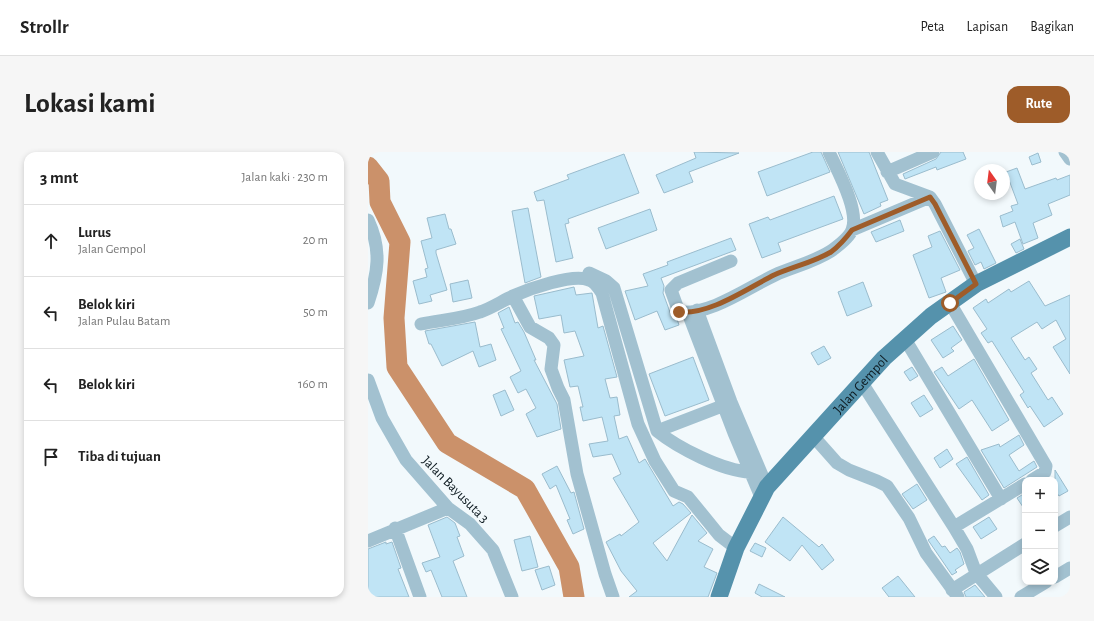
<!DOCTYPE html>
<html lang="id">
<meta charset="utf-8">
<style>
body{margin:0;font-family:"Alegreya Sans",sans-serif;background:#f6f6f6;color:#222}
.controls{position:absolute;right:12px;bottom:12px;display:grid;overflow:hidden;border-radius:8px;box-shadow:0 2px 6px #0003}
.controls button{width:36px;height:36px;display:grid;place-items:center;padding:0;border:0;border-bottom:1px solid #e0e0e0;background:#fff;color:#222;font:20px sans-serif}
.compass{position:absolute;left:606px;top:12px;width:36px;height:36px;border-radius:50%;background:#fff;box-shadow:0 2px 6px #0003;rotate:346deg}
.stop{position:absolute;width:12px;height:12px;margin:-9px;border:3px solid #9e5c29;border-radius:50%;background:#fff}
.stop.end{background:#9e5c29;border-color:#fff;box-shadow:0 1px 4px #0008}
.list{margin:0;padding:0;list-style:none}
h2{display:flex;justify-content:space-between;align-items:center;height:52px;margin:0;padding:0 16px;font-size:17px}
h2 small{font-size:13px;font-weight:400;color:#767676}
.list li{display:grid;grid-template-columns:26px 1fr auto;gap:12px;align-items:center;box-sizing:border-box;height:72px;padding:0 16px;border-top:1px solid #e0e0e0}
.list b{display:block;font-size:15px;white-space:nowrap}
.list p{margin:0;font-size:13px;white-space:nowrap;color:#767676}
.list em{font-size:13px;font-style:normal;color:#767676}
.icon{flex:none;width:22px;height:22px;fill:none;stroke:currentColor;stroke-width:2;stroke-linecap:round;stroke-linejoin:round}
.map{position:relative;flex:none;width:702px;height:445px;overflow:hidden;border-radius:12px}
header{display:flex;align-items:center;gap:24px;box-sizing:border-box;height:56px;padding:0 20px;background:#fff;border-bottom:1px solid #e0e0e0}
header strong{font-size:19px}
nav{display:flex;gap:22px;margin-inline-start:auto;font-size:14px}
.intro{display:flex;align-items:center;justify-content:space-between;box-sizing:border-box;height:96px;padding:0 24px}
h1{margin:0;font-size:28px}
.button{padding:10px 18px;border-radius:12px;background:#9e5c29;color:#fff;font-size:14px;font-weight:700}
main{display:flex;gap:24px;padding:0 24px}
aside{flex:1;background:#fff;border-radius:12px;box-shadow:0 2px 6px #0003}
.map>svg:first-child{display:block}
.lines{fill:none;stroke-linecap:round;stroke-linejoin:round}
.river{stroke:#cb916a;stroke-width:21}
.building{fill:#c0e4f5;stroke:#9abccd}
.minor{stroke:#a2c1d0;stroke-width:13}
.major{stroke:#5592ac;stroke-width:17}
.route{stroke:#9e5c29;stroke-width:5}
.labels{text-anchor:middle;stroke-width:3;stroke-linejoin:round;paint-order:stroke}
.street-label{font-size:14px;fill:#0d1a20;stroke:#f2f9fc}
</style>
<header>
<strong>Strollr</strong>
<nav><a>Peta</a><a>Lapisan</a><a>Bagikan</a></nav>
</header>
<div class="intro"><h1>Lokasi kami</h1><a class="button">Rute</a></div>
<main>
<aside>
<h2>3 mnt<small>Jalan kaki · 230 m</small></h2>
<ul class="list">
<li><svg class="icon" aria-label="ahead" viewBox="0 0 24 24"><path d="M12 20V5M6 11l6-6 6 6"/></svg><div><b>Lurus</b><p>Jalan Gempol</p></div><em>20 m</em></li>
<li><svg class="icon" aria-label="left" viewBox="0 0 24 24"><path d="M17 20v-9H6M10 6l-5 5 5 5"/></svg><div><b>Belok kiri</b><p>Jalan Pulau Batam</p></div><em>50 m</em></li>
<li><svg class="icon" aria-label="left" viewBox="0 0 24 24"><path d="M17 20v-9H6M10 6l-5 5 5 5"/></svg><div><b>Belok kiri</b></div><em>160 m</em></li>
<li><svg class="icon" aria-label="arrive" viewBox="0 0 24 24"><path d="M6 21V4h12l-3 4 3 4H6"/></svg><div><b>Tiba di tujuan</b></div></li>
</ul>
</aside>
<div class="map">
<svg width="702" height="445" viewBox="0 0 702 445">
<rect width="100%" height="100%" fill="#f2f9fc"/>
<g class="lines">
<!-- river -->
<path class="river" d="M0 15 11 29 12 50 32 90 26 166 29 215 79 291 157 337 201 415 206 445"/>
</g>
<!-- building -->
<path class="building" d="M326 0 371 1 321 20 325 30 296 41 288 23 328 6Z
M445 0H453L462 20 399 44 390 20Z
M470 0H501L520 48 512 51 513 54 496 62Z
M573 0H595L598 7 569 18 568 15 537 27 535 22 568 7Z
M670 1 673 10 664 13 661 5Z
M256 2 271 41 200 67 201 71 197 72 205 106 188 110 176 48 169 49 166 40 201 27 199 23Z
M649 16 657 37 688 26 689 28 702 23V43L680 52 684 63 665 71 670 86 655 92 647 70 635 75 632 64 645 59 643 54 650 52 638 20Z
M466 44 475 67 410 91 413 99 394 106 381 72 400 65 402 68Z
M160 56 173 125 157 131 144 59Z
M282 57 289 78 238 97 230 76Z
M77 62 81 77H83L88 92 68 98V101L79 138 62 143 64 149 51 152 45 129 59 125 57 117 60 116 53 89 64 86 59 66Z
M532 68 536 79 508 90 503 80Z
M611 77 628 111 616 117 613 110 607 113 600 99 606 96 599 83Z
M572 79 592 118 573 126 578 140 561 146 545 103 564 95 560 84Z
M363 86 368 98 293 126 296 134 295 141 303 163 309 167 311 173 297 178 289 159 267 168 257 139 280 134 275 122 300 113 299 110Z
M652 87 656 97 648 101 643 92Z
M100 128 104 146 85 150 82 132Z
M661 129 677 154 702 143V222L685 195 698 187 688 168 674 177 669 170 643 186 657 208 661 205 669 217 663 221 680 248 684 245 695 262 676 275 662 254 660 256 652 243 656 240 624 189 620 191 613 181 619 177 605 156 618 147 620 151 641 137 643 140Z
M495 130 504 154 479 164 470 140Z
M206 135 208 143 224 141 230 176 235 174 249 225 237 227 242 246 249 245 252 263 246 264 251 287 259 284 271 311 277 307 305 354 311 350 315 352 323 361 285 391 299 409 324 363 339 381 330 389 345 397 336 415 349 421 340 445H261L269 439 253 419 238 390 252 382 253 384 271 370 245 326 253 322 244 302 225 305 221 292 240 289 234 265 215 269 212 255H215L210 234 202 235 196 208 216 204 207 179 196 181 193 163 171 167 166 144Z
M141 155 147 171 150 170 156 180 168 208H166L189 252 193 277 169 285 158 262 168 256 158 237 150 241 142 225 153 219 133 177 136 176 130 161Z
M107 170 112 195 123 192 128 208 111 215 105 199 74 214 63 192H61L57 179Z
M585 174 594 188 583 196 586 199 575 206 563 188Z
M456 194 463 206 450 213 443 201Z
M325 205 341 248 297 264 281 222Z
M606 207 641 268 624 279 604 248 591 257 566 220 574 215 580 224Z
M544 215 550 224 542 229 536 220Z
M137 238 146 258 133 264 125 243Z
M556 243 565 257 552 265 543 251Z
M651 283 656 293 641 303 651 319 666 309 669 315 636 336 613 298 631 292 632 295Z
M579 297 585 307 572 316 566 306Z
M599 305 621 343 614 348 588 312Z
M189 314 203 341 206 340 216 377 205 382 199 368 202 367 188 333 182 337 174 322Z
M687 318 700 339 691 344 687 338Z
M549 332 559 348 545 357 534 342Z
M657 341V358L649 346Z
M79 365 87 371 92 384 89 385 96 404 85 409 99 445H74L63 418 58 420 54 411 72 405 60 373Z
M415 365 451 395 454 392 466 408 454 418 434 393 422 409 397 390Z
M621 365 629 377 613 387 605 375Z
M162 384 170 415 154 419 146 388Z
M566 384 574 395 577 394 582 401 589 396 592 400 596 412 587 418 589 420 584 423 560 388Z
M18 390V392L24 390 33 416 30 417 41 445H0V397Z
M387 391 398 396 394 405 382 399Z
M181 414 187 433 174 438 167 418Z
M530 424 547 445H521L514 436Z
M391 432 417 445H394L387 441Z
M607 433 617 445H598L596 440Z"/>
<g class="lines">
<!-- minor -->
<path class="minor" d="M509 0 527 32 562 45 567 52 608 132
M697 0 702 7
M519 20 565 0
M0 68C14 98 10 121 0 151
M484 78 562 45
M363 109 310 131 303 138 311 160C343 163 379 136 407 123 425 115 446 110 463 99 470 94 481 86 484 78 492 59 469 18 461 0
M221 121 238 129 246 136 289 279C310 296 355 319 382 320
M145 144 162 175 181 186 186 193 183 217 190 236 196 248 209 322 237 422 245 445
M582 151 678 314 677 320 664 328
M329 158 363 250 399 335
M320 161 366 281 393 345
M53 172C72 168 93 167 112 160 124 156 134 149 145 144 161 137 205 121 221 128 228 130 230 136 234 141L270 272 287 309 306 339 320 345 351 383 368 396
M537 187 633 347
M0 228 14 266 38 308 80 356 102 372 125 398 144 445
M494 231 586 375 599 397 608 421 628 445
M289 279 362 251
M445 284 469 311 481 318 509 329 519 334 541 366 558 401 590 445
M687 374 702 365
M586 375 657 332
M27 376 52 445
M0 389 80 356
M687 425 702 416
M584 438 657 392
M653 445 678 430"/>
<!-- major -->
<path class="major" id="s1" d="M351 445 368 396 399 335 516 206 563 164 608 132 702 85"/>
</g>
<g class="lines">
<!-- route -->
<path class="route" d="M311 160C342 163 378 137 406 123 424 115 446 110 463 100 471 94 478 86 484 78L562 45 567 52 608 132 582 151"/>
</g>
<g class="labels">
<!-- street labels -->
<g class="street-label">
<text dy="5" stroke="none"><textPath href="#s1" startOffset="259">Jalan Gempol</textPath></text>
<text transform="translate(88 337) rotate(45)" y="5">Jalan Bayusuta 3</text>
</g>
</g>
</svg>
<div class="controls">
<button>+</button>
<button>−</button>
<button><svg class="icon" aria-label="layers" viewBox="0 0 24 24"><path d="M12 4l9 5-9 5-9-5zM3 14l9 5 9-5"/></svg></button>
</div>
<svg class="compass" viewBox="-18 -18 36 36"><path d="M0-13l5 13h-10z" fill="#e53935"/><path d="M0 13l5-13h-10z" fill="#767676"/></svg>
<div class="stop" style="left:582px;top:151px"></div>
<div class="stop end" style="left:311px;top:160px"></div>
</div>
</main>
